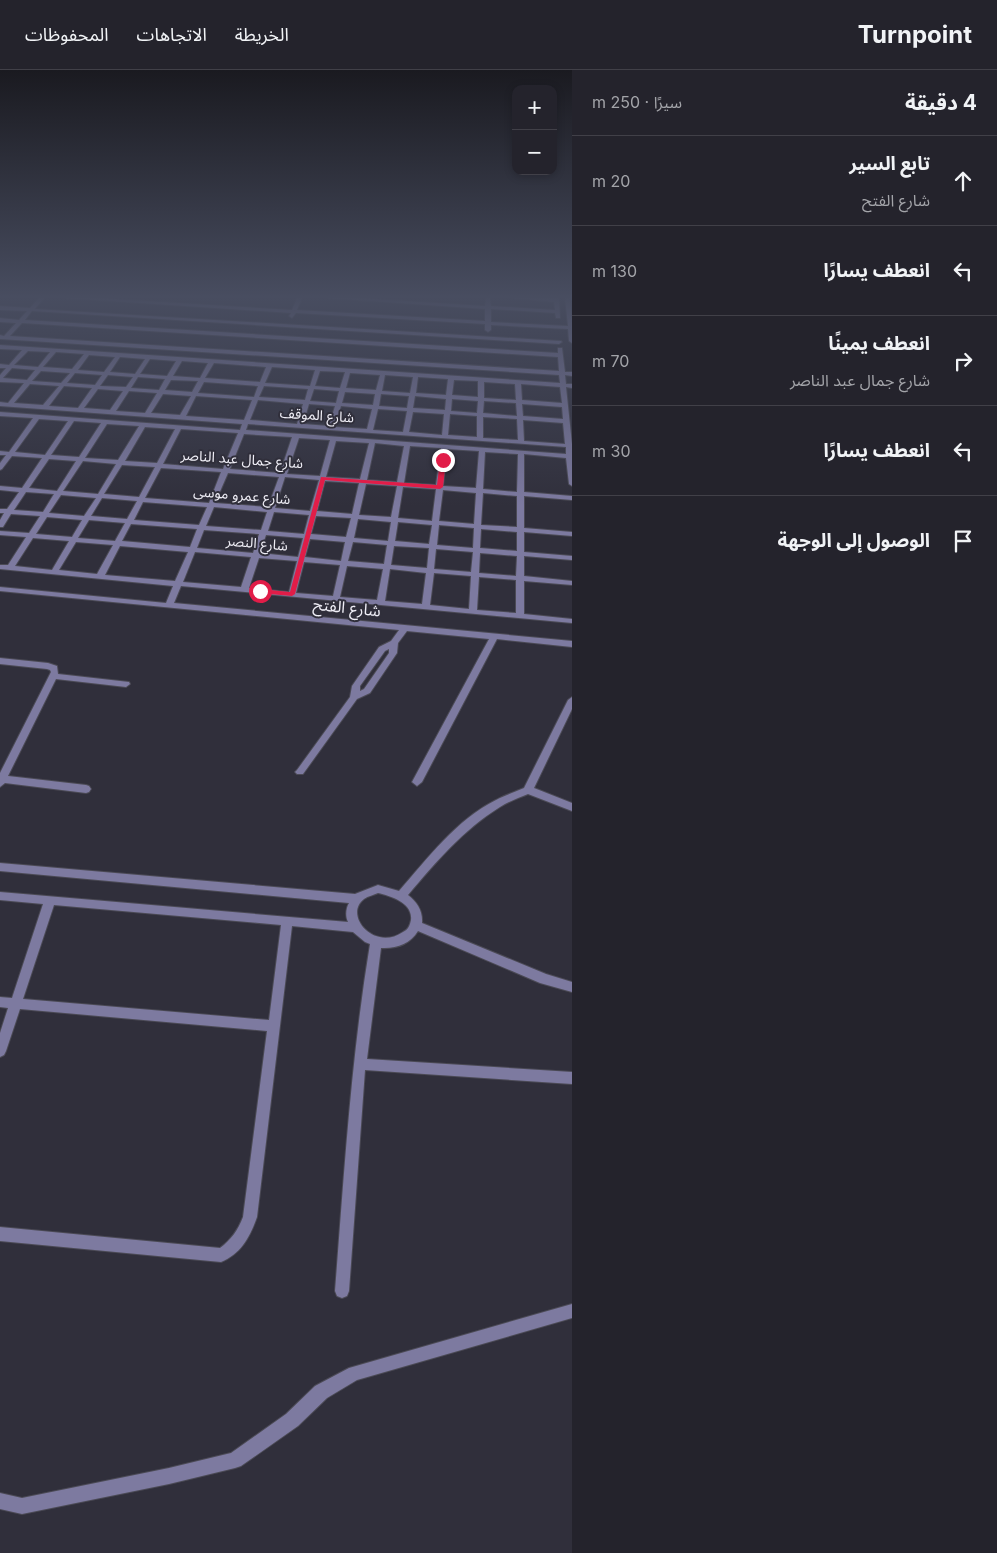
<!DOCTYPE html>
<html lang="ar">
<meta charset="utf-8">
<style>
body{margin:0;font-family:Inter,"Noto Sans Arabic",sans-serif;background:#2c2b34;color:#f1f3f6;direction:rtl}
.controls{position:absolute;right:15px;top:15px;display:grid;overflow:hidden;border-radius:10px;box-shadow:0 2px 8px #0003}
.controls button{width:45px;height:45px;display:grid;place-items:center;padding:0;border:0;border-bottom:1px solid #414048;background:#24232c;color:#f1f3f6;font:25px sans-serif}
.stop{position:absolute;width:15px;height:15px;margin:-11px;border:4px solid #e11d48;border-radius:50%;background:#fff}
.stop.end{background:#e11d48;border-color:#fff;box-shadow:0 1px 5px #0008}
.list{margin:0;padding:0;list-style:none}
h2{display:flex;justify-content:space-between;align-items:center;height:65px;margin:0;padding:0 20px;font-size:21px}
h2 small{font-size:16px;font-weight:400;color:#a3a4a9}
.list li{display:grid;grid-template-columns:32px 1fr auto;gap:15px;align-items:center;box-sizing:border-box;height:90px;padding:0 20px;border-top:1px solid #414048}
.list b{display:block;font-size:19px;white-space:nowrap}
.list p{margin:0;font-size:16px;white-space:nowrap;color:#a3a4a9}
.list em{font-size:16px;font-style:normal;color:#a3a4a9}
.icon{flex:none;width:28px;height:28px;fill:none;stroke:currentColor;stroke-width:2;stroke-linecap:round;stroke-linejoin:round}
.map{position:relative;flex:none;width:572px;height:1483px;overflow:hidden;direction:ltr}
header{display:flex;align-items:center;gap:30px;box-sizing:border-box;height:70px;padding:0 25px;background:#24232c;border-bottom:1px solid #414048}
header strong{font-size:24px}
nav{display:flex;gap:28px;margin-inline-start:auto;font-size:18px}
main{display:flex}
aside{flex:1;background:#24232c}
.map>svg:first-child{display:block}
.lines{fill:none;stroke-linecap:round;stroke-linejoin:round}
.minor-casing{stroke:#4b4a55;stroke-width:2}
.minor{fill:#7d7aa0;fill-rule:evenodd}
.route{fill:#e11d48}
.labels{text-anchor:middle;stroke-width:4;stroke-linejoin:round;paint-order:stroke}
.far-street-label{font-size:14px;fill:#f0eff7;stroke:#302f3b}
.street-label{font-size:16px;fill:#f0eff7;stroke:#302f3b}
</style>
<header>
<strong>Turnpoint</strong>
<nav><a>الخريطة</a><a>الاتجاهات</a><a>المحفوظات</a></nav>
</header>
<main>
<aside>
<h2>4 دقيقة<small>سيرًا · 250 m</small></h2>
<ul class="list">
<li><svg class="icon" aria-label="ahead" viewBox="0 0 24 24"><path d="M12 20V5M6 11l6-6 6 6"/></svg><div><b>تابع السير</b><p>شارع الفتح</p></div><em>20 m</em></li>
<li><svg class="icon" aria-label="left" viewBox="0 0 24 24"><path d="M17 20v-9H6M10 6l-5 5 5 5"/></svg><div><b>انعطف يسارًا</b></div><em>130 m</em></li>
<li><svg class="icon" aria-label="right" viewBox="0 0 24 24"><path d="M7 20v-9h11M14 6l5 5-5 5"/></svg><div><b>انعطف يمينًا</b><p>شارع جمال عبد الناصر</p></div><em>70 m</em></li>
<li><svg class="icon" aria-label="left" viewBox="0 0 24 24"><path d="M17 20v-9H6M10 6l-5 5 5 5"/></svg><div><b>انعطف يسارًا</b></div><em>30 m</em></li>
<li><svg class="icon" aria-label="arrive" viewBox="0 0 24 24"><path d="M6 21V4h12l-3 4 3 4H6"/></svg><div><b>الوصول إلى الوجهة</b></div></li>
</ul>
</aside>
<div class="map">
<svg width="572" height="1483" viewBox="0 0 572 1483">
<rect width="100%" height="100%" fill="#302f3b"/>
<g class="lines">
<defs>
<path id="minor" d="M39 228H44L35 239 561 271 562 272 559 274 32 241 25 250 558 283V278H562L565 302H572V306L565 305 566 314H572V318L566 317 572 374V416L569 414 566 388 524 384V422L572 426V430L524 426V458L572 462V466L524 462V482L572 486V490L524 486V506L572 511V515L524 511V544L572 549V553L181 516 174 533 572 571V577L497 569 422 712 417 716 412 712 489 569 407 561 398 573 397 583 370 623 357 629 303 704H297L295 702 297 700 350 627 352 616 379 577 391 571 399 560 0 521V517L166 533 173 516 0 499V495H8L26 467 0 465V461L29 463 40 446 11 444 3 457H0V450L4 443H0V439H7L19 422 0 420V416L22 418 42 388 12 386 2 399 0 400V393L6 385H0V381L9 382 33 348 0 346V342L240 360 242 354 0 336V332L8 333 24 313 0 312V305L6 298H0V294L9 295 22 280 0 279V275L560 313 559 305 0 269V265L4 266 16 253 0 252V248L19 250 27 241 0 240V236L30 238ZM22 253 558 287 559 301 10 266ZM28 281 50 282 38 297 14 295ZM56 282 84 284 72 299 43 297ZM89 285 115 287 104 302 78 300ZM120 287 145 289 135 304 110 302ZM150 289 176 291 167 306 140 304ZM182 291 208 293 200 308 173 306ZM214 293 266 297 260 312 205 308ZM272 297 315 300 310 316 265 313ZM12 298 35 300 27 310 3 308ZM41 301 70 303 61 313 32 311ZM320 301 345 302 340 318 315 316ZM75 303 102 305 95 315 67 313ZM350 303 380 305 376 320 346 318ZM108 305 133 307 126 317 100 316ZM385 305 413 307 410 323 382 321ZM138 307 165 309 159 320 131 318ZM418 307 448 309 446 325 416 323ZM171 310 198 311 192 322 165 320ZM454 310 478 311V327L452 325ZM204 312 258 316 254 327 198 323ZM484 312 515 314 516 330 484 328ZM30 314 59 316 43 335 14 333ZM521 314 560 317 562 333 522 330ZM64 316 92 318 78 338 49 336ZM264 316 308 319 305 330 259 327ZM98 319 123 321 110 340 84 338ZM314 319 339 321 336 333 310 331ZM129 321 157 323 145 343 116 341ZM345 322 375 324 373 335 342 333ZM163 324 191 326 180 345 151 343ZM381 324 409 326 407 338 379 336ZM196 326 252 330 244 350 186 346ZM415 326 446 329 445 340 413 338ZM452 329 478 331 477 343 451 341ZM258 330 303 334 297 354 250 350ZM484 331 516 333 517 346 483 343ZM309 334 335 336 329 356 303 354ZM522 334 562 337 563 349 523 346ZM341 336 372 339 367 359 335 357ZM378 339 407 341 403 362 373 360ZM413 342 444 344 442 365 409 362ZM450 344 477 346V367L448 365ZM483 347 517 349 518 370 483 368ZM39 349 68 351 45 385 15 382ZM523 350 563 353 565 374 524 371ZM74 351 101 353 79 387 51 385ZM107 354 139 356 118 390 85 388ZM248 354 566 377V384L246 360ZM145 357 175 359 157 393 125 391ZM181 359 238 363 223 399 163 394ZM244 364 292 367 280 403 230 399ZM299 368 330 370 320 406 287 404ZM336 371 369 373 360 409 326 407ZM375 373 404 376 397 412 367 410ZM410 376 441 378 436 415 404 413ZM447 379 479 381 476 418 443 416ZM485 382 518 384 517 422 483 419ZM49 389 76 391 57 421 29 418ZM83 391 116 394 98 424 63 421ZM122 395 155 397 139 427 104 424ZM161 398 221 402 209 433 145 428ZM228 403 279 407 268 437 215 433ZM285 407 319 410 310 441 275 438ZM325 411 359 413 352 444 317 441ZM366 414 397 416 391 447 359 445ZM403 417 436 419 432 451 398 448ZM443 420 476 423 474 454 439 451ZM26 422 54 424 43 442 14 440ZM483 423 517 426V457L481 455ZM61 425 96 428 84 446 49 443ZM102 428 137 431 127 449 91 446ZM143 432 207 437 199 455 134 450ZM214 437 267 442 261 460 206 456ZM274 442 309 445 304 464 268 461ZM316 446 351 448 346 467 311 464ZM47 447 82 450 72 467 36 464ZM358 449 391 452 388 471 354 468ZM89 450 125 453 115 471 78 468ZM398 452 432 455 429 474 395 471ZM131 454 197 459 190 477 122 471ZM439 455 474 458 473 478 437 475ZM481 459 517 462V481L480 478ZM204 460 259 464 253 483 197 478ZM266 465 303 468 298 487 260 483ZM33 468 69 471 52 500 15 496ZM310 469 345 472 341 491 305 487ZM76 472 113 475 97 504 59 500ZM353 472 387 475 384 494 348 491ZM120 476 188 482 175 511 105 505ZM394 476 429 478 427 498 391 495ZM436 479 473 482 471 502 434 499ZM195 482 251 487 241 517 183 512ZM480 483 517 486 516 506 479 503ZM259 488 297 491 289 522 249 518ZM304 492 340 495 333 526 296 523ZM347 496 383 499 377 530 340 527ZM390 499 426 503 422 534 385 531ZM434 503 471 506 469 539 430 535ZM479 507 516 510V543L477 540ZM389 579V583L364 619 360 621V616L385 581Z
M65 228H98L292 240 297 228H302L297 240 485 251V239L327 228H359L485 236 486 228H490L491 236 555 240 554 232 512 228H559L560 248H556L555 243 491 239V252L568 256 565 228H570L572 249V273L569 271 568 259 491 255V260L488 262 485 260V254L296 243 292 248 289 246 291 243Z
M0 588 48 593 57 596 58 604 129 612 130 614 126 617 56 609 8 706 86 715 89 716 91 719 89 722 86 723 5 713 0 717V703L51 602 50 600 47 599 0 594Z
M572 627V639L534 718 572 733V741L528 724C519 728 509 731 500 737 463 760 436 792 408 825 417 832 423 841 422 853L546 904 572 912V922L540 913 418 861C410 874 396 879 381 878L367 989 572 1002V1014L365 1000 349 1221 347 1226 342 1228 337 1226 335 1221C344 1105 351 989 370 874L365 872 353 862 292 856 257 1147C250 1167 241 1184 221 1192L0 1171V1157L220 1178C231 1170 238 1160 243 1147L267 961 20 939 6 981 4 985 0 987V963L8 938 0 937V927L12 928 43 834 0 830V822L348 852C345 846 346 838 349 833L0 801V793L355 824 378 815 399 821C428 788 456 750 496 730 505 725 515 722 524 718L568 630ZM378 823C391 826 413 833 411 850 410 855 408 860 403 862 374 882 343 845 364 829 368 826 374 825 378 823ZM54 835 281 855 269 950 23 929Z
M572 1234V1248L357 1310 327 1328 298 1356 241 1396 235 1398 169 1414 22 1444 0 1439V1423L22 1428 169 1398 231 1383 286 1344 315 1316 349 1298Z"/>
</defs>
<!-- minor casing -->
<use href="#minor" class="minor-casing"/>
<!-- minor -->
<use href="#minor" class="minor"/>
</g>
<!-- sky -->
<linearGradient id="sky" x2="0" y2="1"><stop stop-color="#1a1a20"/><stop offset="0.52" stop-color="#484d60"/><stop offset="1" stop-color="#484d60" stop-opacity="0"/></linearGradient>
<rect width="572" height="436" fill="url(#sky)"/>
<!-- route -->
<path class="route" d="M443 389 446 390 443 417 440 419 325 410 295 524 292 526 258 523 257 521 260 519 290 522 321 407 437 415 440 390Z"/>
<g class="labels">
<!-- far-street labels -->
<g class="far-street-label">
<text transform="translate(317 345) rotate(4)" y="5">شارع الموقف</text>
<text transform="translate(242 389) rotate(4)" y="5">شارع جمال عبد الناصر</text>
<text transform="translate(242 425) rotate(5)" y="5">شارع عمرو موسى</text>
<text transform="translate(257 473) rotate(5)" y="5">شارع النصر</text>
</g>
<!-- street labels -->
<g class="street-label">
<text transform="translate(347 537) rotate(6)" y="6">شارع الفتح</text>
</g>
</g>
</svg>
<div class="controls">
<button>+</button>
<button>−</button>
</div>
<div class="stop" style="left:260px;top:521px"></div>
<div class="stop end" style="left:443px;top:390px"></div>
</div>
</main>
